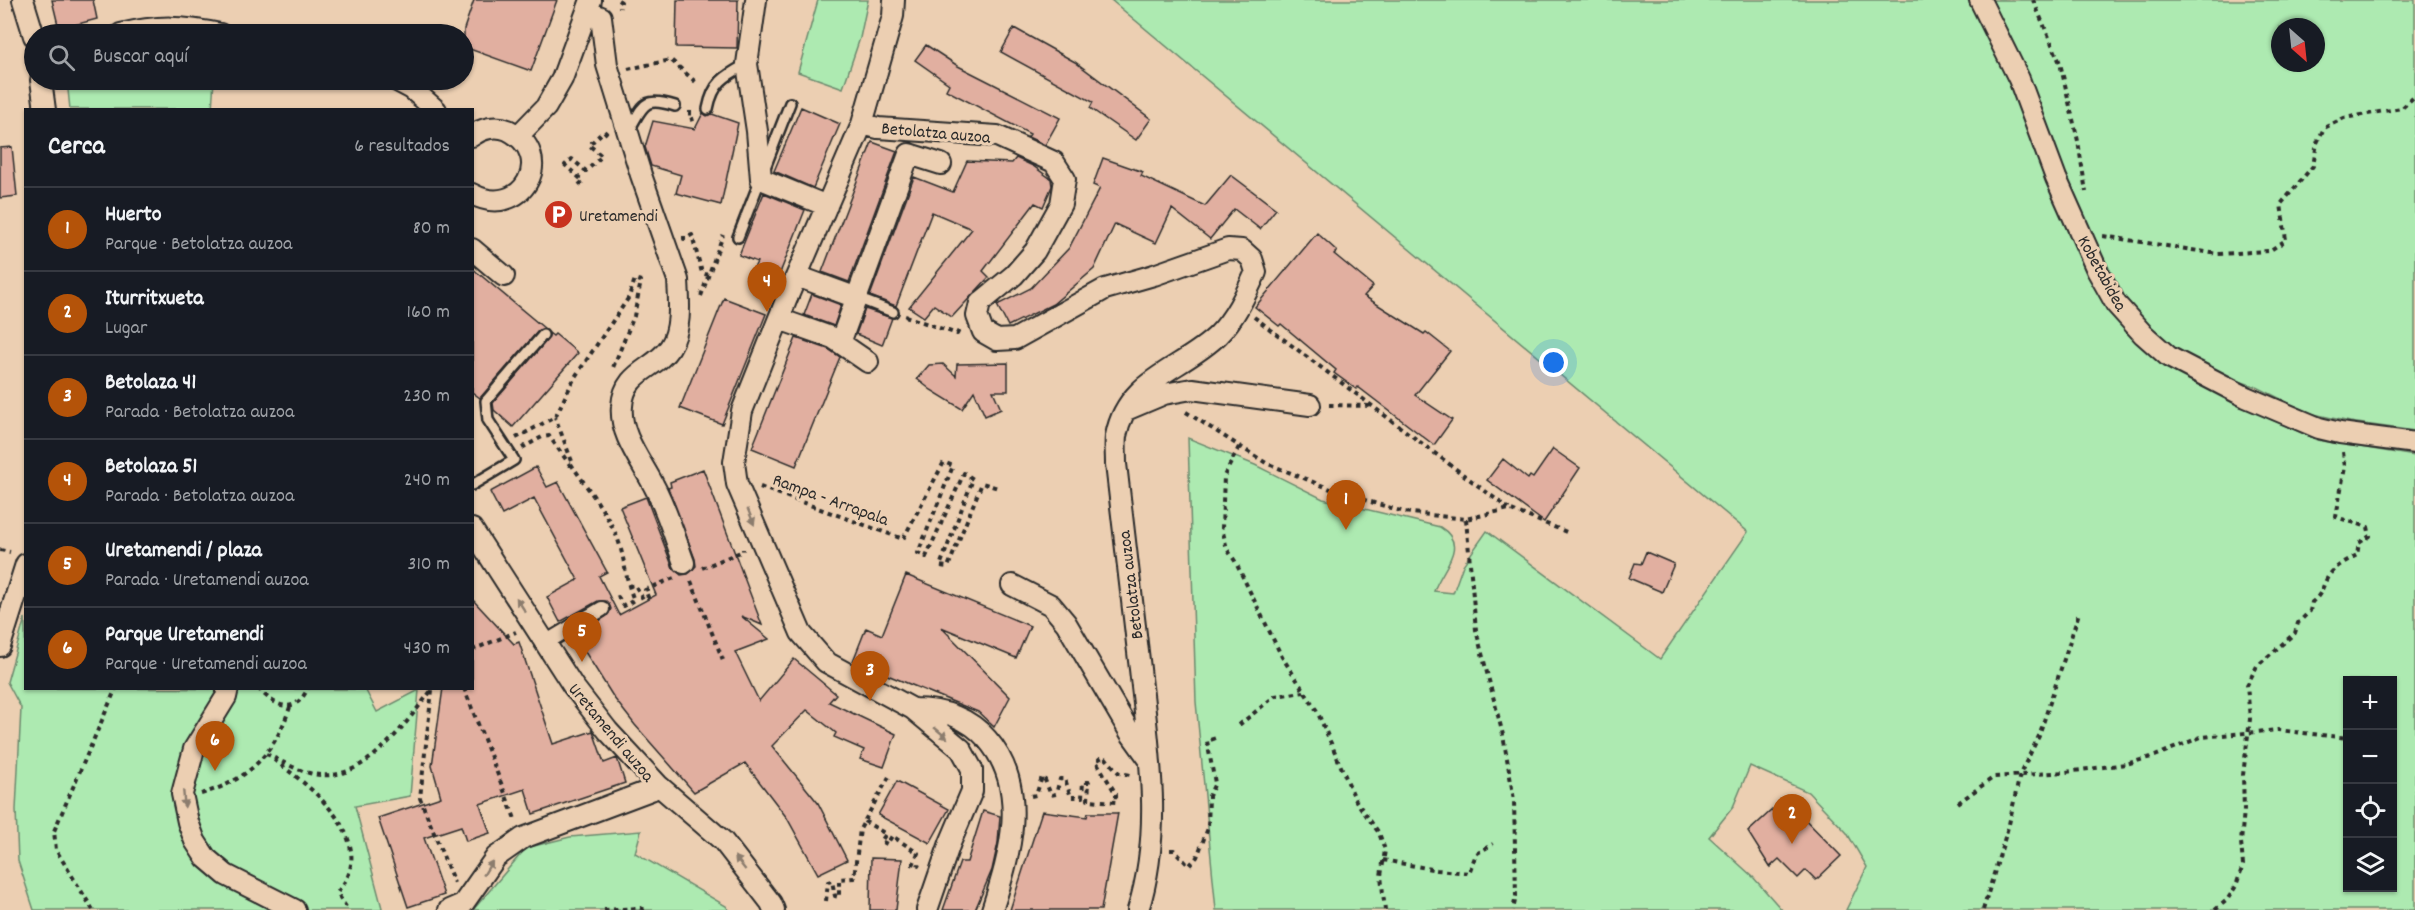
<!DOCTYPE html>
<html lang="es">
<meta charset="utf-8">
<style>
body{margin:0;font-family:Dekko,sans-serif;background:#242831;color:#f1f3f6}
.controls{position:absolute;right:18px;bottom:18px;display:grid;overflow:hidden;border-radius:0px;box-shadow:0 2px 4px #0004}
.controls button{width:54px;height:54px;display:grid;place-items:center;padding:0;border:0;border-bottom:2px solid #363941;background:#171b24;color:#f1f3f6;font:30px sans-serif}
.compass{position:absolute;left:2271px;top:18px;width:54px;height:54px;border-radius:50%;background:#171b24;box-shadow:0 2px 4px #0004;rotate:153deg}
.you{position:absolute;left:1554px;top:363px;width:21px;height:21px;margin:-15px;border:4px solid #fff;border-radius:50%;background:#1a73e8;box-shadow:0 0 0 9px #1a73e833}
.badge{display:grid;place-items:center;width:39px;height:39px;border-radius:50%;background:#b45309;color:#fff;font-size:20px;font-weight:700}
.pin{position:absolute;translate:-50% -50px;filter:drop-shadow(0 2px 3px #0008)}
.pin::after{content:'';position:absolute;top:32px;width:21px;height:18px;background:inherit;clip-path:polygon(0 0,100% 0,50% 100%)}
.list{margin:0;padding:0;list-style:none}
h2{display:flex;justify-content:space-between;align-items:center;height:78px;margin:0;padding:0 24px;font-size:26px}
h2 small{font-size:20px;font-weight:400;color:#9ea1a6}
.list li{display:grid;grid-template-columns:39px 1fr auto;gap:18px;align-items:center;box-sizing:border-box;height:84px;padding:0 24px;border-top:2px solid #363941}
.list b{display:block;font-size:22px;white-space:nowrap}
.list p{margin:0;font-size:20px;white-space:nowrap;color:#9ea1a6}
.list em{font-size:20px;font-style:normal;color:#9ea1a6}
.icon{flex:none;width:33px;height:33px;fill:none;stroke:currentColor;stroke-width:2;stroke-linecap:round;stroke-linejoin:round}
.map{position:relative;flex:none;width:2415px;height:910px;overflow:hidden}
.search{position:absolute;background:#171b24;box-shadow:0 2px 4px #0004;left:24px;top:24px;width:450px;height:66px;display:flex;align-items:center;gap:15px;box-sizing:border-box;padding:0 21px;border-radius:33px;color:#9ea1a6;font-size:22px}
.panel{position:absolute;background:#171b24;box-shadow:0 2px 4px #0004;left:24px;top:108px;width:450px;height:582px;border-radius:0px}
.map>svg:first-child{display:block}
.green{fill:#adeab1;stroke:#6c8a6e;stroke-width:1.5;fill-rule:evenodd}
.building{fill:#e1afa0;stroke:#2b2b2b;stroke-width:1.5}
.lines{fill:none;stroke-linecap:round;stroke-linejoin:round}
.service-casing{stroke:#2b2b2b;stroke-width:14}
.pedestrian-casing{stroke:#2b2b2b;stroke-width:18}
.minor-casing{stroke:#2b2b2b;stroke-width:24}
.path{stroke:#2b2b2b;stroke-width:4;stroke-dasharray:4.5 4.5;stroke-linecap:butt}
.service{stroke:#eccfb2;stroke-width:9}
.pedestrian{stroke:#eccfb2;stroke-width:14}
.minor{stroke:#eccfb2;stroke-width:20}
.oneway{fill:#8c7d6e}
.labels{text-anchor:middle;stroke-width:6;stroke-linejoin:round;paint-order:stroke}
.street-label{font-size:18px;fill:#2b2b2b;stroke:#eccfb2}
.poi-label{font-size:18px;fill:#2b2b2b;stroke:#eccfb2;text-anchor:start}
</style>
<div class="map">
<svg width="2415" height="910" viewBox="0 0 2415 910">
<rect width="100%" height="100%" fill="#eccfb2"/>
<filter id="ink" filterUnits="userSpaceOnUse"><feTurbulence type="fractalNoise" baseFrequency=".0167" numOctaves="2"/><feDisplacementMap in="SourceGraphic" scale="12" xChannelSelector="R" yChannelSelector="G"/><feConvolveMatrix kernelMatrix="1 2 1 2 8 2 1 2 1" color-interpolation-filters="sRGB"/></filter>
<g filter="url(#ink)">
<!-- green -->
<path class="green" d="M818 0H868L860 38 843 88 798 72Z
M1111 0H2415V431L2350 422 2309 413 2257 387 2172 359 2253 411 2317 440 2415 456V910H1846L1867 867 1847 833 1808 792 1750 766 1733 807 1709 837 1753 877 1782 910H1216L1196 702 1188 438 1255 465 1323 499 1440 527C1470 545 1442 568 1434 591L1453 593 1463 565 1487 531 1660 659 1748 532ZM2280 27H2316V63H2280ZM2348 680H2392V888H2348Z
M67 80H214L212 109H70Z
M25 618 26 688 365 689 377 712 419 690 410 796 355 806 382 908 380 910H34L18 861 16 810 21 708 7 682Z
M641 831 635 853 726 906 729 910H473L526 848 570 837Z"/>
<!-- building -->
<path class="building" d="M52 0H93L97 19 59 29Z
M474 0H557L531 71 464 47V29Z
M677 0H738L737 48 676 47Z
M1014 28 1075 62 1151 119 1136 140 1090 108 1093 102 1001 52Z
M926 45 958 66 1060 118 1045 145 1028 137 1030 134 946 90 949 84 915 60Z
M801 107 840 124 813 188 774 171Z
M703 113 707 116 712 114 738 123 721 205 676 193 681 175 651 166 645 147 653 121 695 129Z
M872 142 897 151 849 282 822 272Z
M12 147 17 196 0 198V148Z
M1016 158 1033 166 1051 179 1052 186 1043 207 1035 203 983 271 989 277 952 317 934 305 924 317 909 307 972 229 932 212 896 306 870 296 914 177 953 192 967 161 1012 163Z
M1103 158 1143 172 1141 176 1205 206 1231 175 1276 209 1260 229 1234 209 1210 239 1172 209 1156 243 1115 224 1094 269 1053 304 1008 326 997 305 1031 288 1069 248 1100 188 1093 185Z
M764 193 805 210 778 278 754 268 757 262 739 255Z
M1317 233 1337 251 1334 254 1373 286 1364 296 1424 334 1426 332 1450 351 1415 395 1452 420 1434 445 1358 387 1356 389 1334 373 1336 370 1281 324 1279 326 1255 307Z
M472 268 544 328 538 331 480 398 472 392Z
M812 294 841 305 834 326 804 315Z
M724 298 766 314 722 424 680 408Z
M865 309 892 318 882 345 856 334Z
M549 333 553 336 555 334 578 353 513 427 494 410 493 403 548 339Z
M796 338 828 349 840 357 796 466 752 448Z
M1008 363V391H993L1001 409 985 416 974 391 962 409 931 390 917 379 929 365 943 364 956 376 957 364Z
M1553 449 1580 468 1544 522 1487 480 1503 459 1528 479 1530 476 1533 478Z
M536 467 547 487 558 482 607 572 599 576 619 615 656 595 620 507 646 497 673 568 681 575 688 574 696 566 695 559 668 488 671 487 670 482 703 469 762 625 741 616 769 639 735 652 759 701 794 659 836 694 829 702 896 734 884 767 860 759 864 750 834 737 836 733 807 710 772 746 818 803 847 860 818 874 787 818 745 763 694 792 635 725 614 698 575 636 607 616 611 609 609 604 606 601H598L560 622 547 597 578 580 534 498 502 515 490 492Z
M1646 552 1674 564 1662 592 1629 578 1635 563 1641 564Z
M906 575 1030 626 1016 658 941 627 1010 697 994 727 978 712 853 661 866 628 882 635Z
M472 599 514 644 519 642 553 744 593 731 604 763 617 758 625 783 533 814 525 789 480 804 490 833 466 841 461 826 424 838 444 895 408 907 378 818 441 797 432 766 443 688H472Z
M897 781 949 809 930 843 878 815Z
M1790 804 1841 856 1816 880 1806 870 1798 878 1779 859 1770 867 1748 832 1773 809 1778 814Z
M983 811 1000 816 998 843 992 870 975 910H943L960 862H967Z
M1042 811 1087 817 1088 813H1118L1101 910H1010Z
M871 858 902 859 896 910H870Z"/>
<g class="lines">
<defs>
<path id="service" d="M708 109C713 82 725 76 747 64
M629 130C644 105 643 96 675 106
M738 237 790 103
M857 298 893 312
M472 485 514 460 488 420 486 401 543 335"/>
<path id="pedestrian" d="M545 643 602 609"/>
<path id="minor" d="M23 0 34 36
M756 0 747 64 757 131 761 179 827 206
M894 0 893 16 862 124 787 298 742 411 734 462 737 484 801 633 826 662 913 709 961 749 972 769V791L950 843 927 910
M1980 0 2019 79 2056 178 2097 270 2116 304 2143 334 2169 357 2246 397 2319 428 2340 433 2415 443
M587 11 601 17 607 65 641 175 678 280C679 300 682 329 670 347 655 370 624 371 622 406 619 434 642 462 654 486 667 510 675 538 684 563
M121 34C158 25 182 26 220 34
M41 80 45 110
M395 80 412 89 436 110
M862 124 878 128 997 136 1054 162 1065 179 1061 204 1035 251 1014 275 980 303 977 316 983 332 997 340 1015 339 1105 289 1154 275 1228 249 1242 250 1252 259 1256 272C1246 294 1235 318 1218 335 1181 371 1127 378 1116 436 1115 445 1116 455 1116 464 1124 533 1132 601 1140 669 1149 750 1163 831 1138 910
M472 136C482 128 496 125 508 130 558 155 522 221 472 194
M518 136 546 107 562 79 591 0
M472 249 504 276
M797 276 857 298
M779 319 833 338 868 362
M840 343 909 154 941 164
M1126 410 1164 394 1192 389 1310 405
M472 529 573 686 608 731 658 785 723 841 771 903 774 910
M1012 585 1051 605 1066 623 1131 734 1149 759
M0 646 26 564
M228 688 226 697 194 749 182 794 188 822 195 841 206 858 226 875 295 910
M913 709C941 709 968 717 987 739 1030 788 1010 855 992 910
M449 910 463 904 496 857 523 838 651 790 658 785"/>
</defs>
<!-- service casing -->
<use href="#service" class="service-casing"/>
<!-- pedestrian casing -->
<use href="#pedestrian" class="pedestrian-casing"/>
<!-- minor casing -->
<use href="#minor" class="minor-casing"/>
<!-- path -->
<path class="path" d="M618 0 621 2 620 8
M2033 0 2060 63 2078 141 2086 192
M628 69 671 60 698 84
M690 111V120L697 118
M579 185 583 181 565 165 572 159 586 171 602 156 589 145 604 131 607 134
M684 236V239L692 235 702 273 708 275
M2103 236 2218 254 2269 251 2286 240 2281 204 2313 166 2317 143 2324 128 2344 118 2402 108 2415 96
M701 296 723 235
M905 316 957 334 960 328
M1254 317 1509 509
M1329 405 1372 406
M1186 412 1266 463 1338 492 1404 512 1466 519 1509 509 1569 533
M516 438 555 417 575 377 629 297 635 279 641 281 634 316 612 370
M1239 447 1224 476 1222 528 1227 549 1235 561 1282 657 1317 711 1356 801 1379 833 1385 850 1381 876 1385 910
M522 448 542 437 549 436 570 465 573 464 555 417
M571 464C586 486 607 513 617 537 625 557 625 580 634 600L624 606 618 597 614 599
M760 487 903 539 944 462 953 466 918 553 926 557 964 473 973 479 940 566 948 567 982 483 998 488
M1466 519 1476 630 1503 735 1514 800 1516 896 1513 910
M0 550 10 552
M702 568 743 551V549
M691 581 723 660
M628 586 635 585 643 599 648 597 645 590 674 578
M472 650 516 632
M258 688C275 707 295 716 308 688
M464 688 515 819
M432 690 420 798 454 883
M1239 725 1275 696 1304 692
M266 754C280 760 294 769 309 773 362 788 403 726 431 691
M274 760C306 783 364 827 349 873 347 880 341 887 337 893L348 910
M201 794C249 780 274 754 290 707
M1031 796 1036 795 1042 777 1045 780 1051 795 1056 794 1060 779H1065L1071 797H1082L1083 782H1089L1088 800 1116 802V794L1096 761 1104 756 1119 773 1131 775
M1958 803 1994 777 2066 772 2126 764 2155 756 2201 737 2278 730 2348 738
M864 821 886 834 881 841 887 844 892 836 918 853 913 865 918 866 919 864
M1170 850H1174L1189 866 1197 857 1208 828 1209 796 1215 783 1207 741 1216 738
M1383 860 1437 870 1469 873 1476 854 1493 844
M826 901 828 882 832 881 835 896 839 897V879L854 878 860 829 890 775
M93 910 56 850 54 831 116 688
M604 910 640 908 646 910
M1983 910 2009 824 2020 774 2039 736 2079 613
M2215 910 2227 900 2236 886 2243 865 2241 842 2244 810 2243 775 2250 719 2247 685 2257 666 2295 633 2298 623 2310 611 2312 602C2324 593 2322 584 2330 574 2337 565 2348 560 2357 555L2359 543 2370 536 2368 527 2336 517 2345 467 2343 452"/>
<!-- service -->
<use href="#service" class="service"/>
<!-- pedestrian -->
<use href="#pedestrian" class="pedestrian"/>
<!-- minor -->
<use href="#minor" class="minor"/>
</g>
<!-- one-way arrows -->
<defs><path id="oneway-solid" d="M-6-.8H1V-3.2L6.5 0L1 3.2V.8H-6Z" transform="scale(1.5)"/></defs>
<g class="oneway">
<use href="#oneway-solid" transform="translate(751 517) rotate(68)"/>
<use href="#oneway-solid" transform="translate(521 605) rotate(-123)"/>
<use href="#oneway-solid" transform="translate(941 733) rotate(40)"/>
<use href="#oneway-solid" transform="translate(184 799) rotate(85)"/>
<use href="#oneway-solid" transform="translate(740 863) rotate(-128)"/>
<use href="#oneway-solid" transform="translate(488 868) rotate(-58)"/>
</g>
</g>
<!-- icons -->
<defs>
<symbol id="parking-disc" viewBox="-11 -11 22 22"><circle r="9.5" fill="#c8321e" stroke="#eccfb2"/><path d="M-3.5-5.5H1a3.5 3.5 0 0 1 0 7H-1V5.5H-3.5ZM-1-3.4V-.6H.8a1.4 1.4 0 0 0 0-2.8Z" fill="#fff"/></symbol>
</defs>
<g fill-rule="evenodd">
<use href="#parking-disc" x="542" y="198" width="33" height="33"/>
</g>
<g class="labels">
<!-- street labels -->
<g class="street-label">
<text transform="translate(936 132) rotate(5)" y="6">Betolatza auzoa</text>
<text transform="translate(2103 273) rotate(61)" y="6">Kobetabidea</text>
<text transform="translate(831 499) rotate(20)" y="6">Rampa - Arrapala</text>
<text transform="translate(1130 585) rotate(-97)" y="6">Betolatza auzoa</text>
<text transform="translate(612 732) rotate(50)" y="6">Uretamendi auzoa</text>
</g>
<!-- poi labels -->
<g class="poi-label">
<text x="579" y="221">Uretamendi</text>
</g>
</g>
</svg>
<div class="controls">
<button>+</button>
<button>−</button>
<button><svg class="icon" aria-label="locate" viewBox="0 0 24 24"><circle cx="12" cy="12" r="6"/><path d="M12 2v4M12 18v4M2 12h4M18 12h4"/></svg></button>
<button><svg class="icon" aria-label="layers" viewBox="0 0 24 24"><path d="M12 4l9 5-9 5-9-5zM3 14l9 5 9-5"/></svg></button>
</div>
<svg class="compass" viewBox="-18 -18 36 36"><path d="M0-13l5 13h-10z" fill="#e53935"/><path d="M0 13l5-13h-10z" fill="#9ea1a6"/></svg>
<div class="you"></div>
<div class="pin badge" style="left:1346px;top:530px">1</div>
<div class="pin badge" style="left:1792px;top:844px">2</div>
<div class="pin badge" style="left:870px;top:701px">3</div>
<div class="pin badge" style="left:767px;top:312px">4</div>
<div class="pin badge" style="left:582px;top:662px">5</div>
<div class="pin badge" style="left:215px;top:771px">6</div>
<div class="search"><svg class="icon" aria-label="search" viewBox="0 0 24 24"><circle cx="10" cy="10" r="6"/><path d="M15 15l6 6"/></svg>Buscar aquí</div>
<section class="panel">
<h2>Cerca<small>6 resultados</small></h2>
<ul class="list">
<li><span class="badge">1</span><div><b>Huerto</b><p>Parque · Betolatza auzoa</p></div><em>80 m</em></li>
<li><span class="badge">2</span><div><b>Iturritxueta</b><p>Lugar</p></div><em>160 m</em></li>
<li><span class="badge">3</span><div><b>Betolaza 41</b><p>Parada · Betolatza auzoa</p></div><em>230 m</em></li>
<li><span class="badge">4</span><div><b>Betolaza 51</b><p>Parada · Betolatza auzoa</p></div><em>240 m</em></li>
<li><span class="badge">5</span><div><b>Uretamendi / plaza</b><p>Parada · Uretamendi auzoa</p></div><em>310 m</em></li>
<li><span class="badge">6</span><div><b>Parque Uretamendi</b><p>Parque · Uretamendi auzoa</p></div><em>430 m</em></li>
</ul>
</section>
</div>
